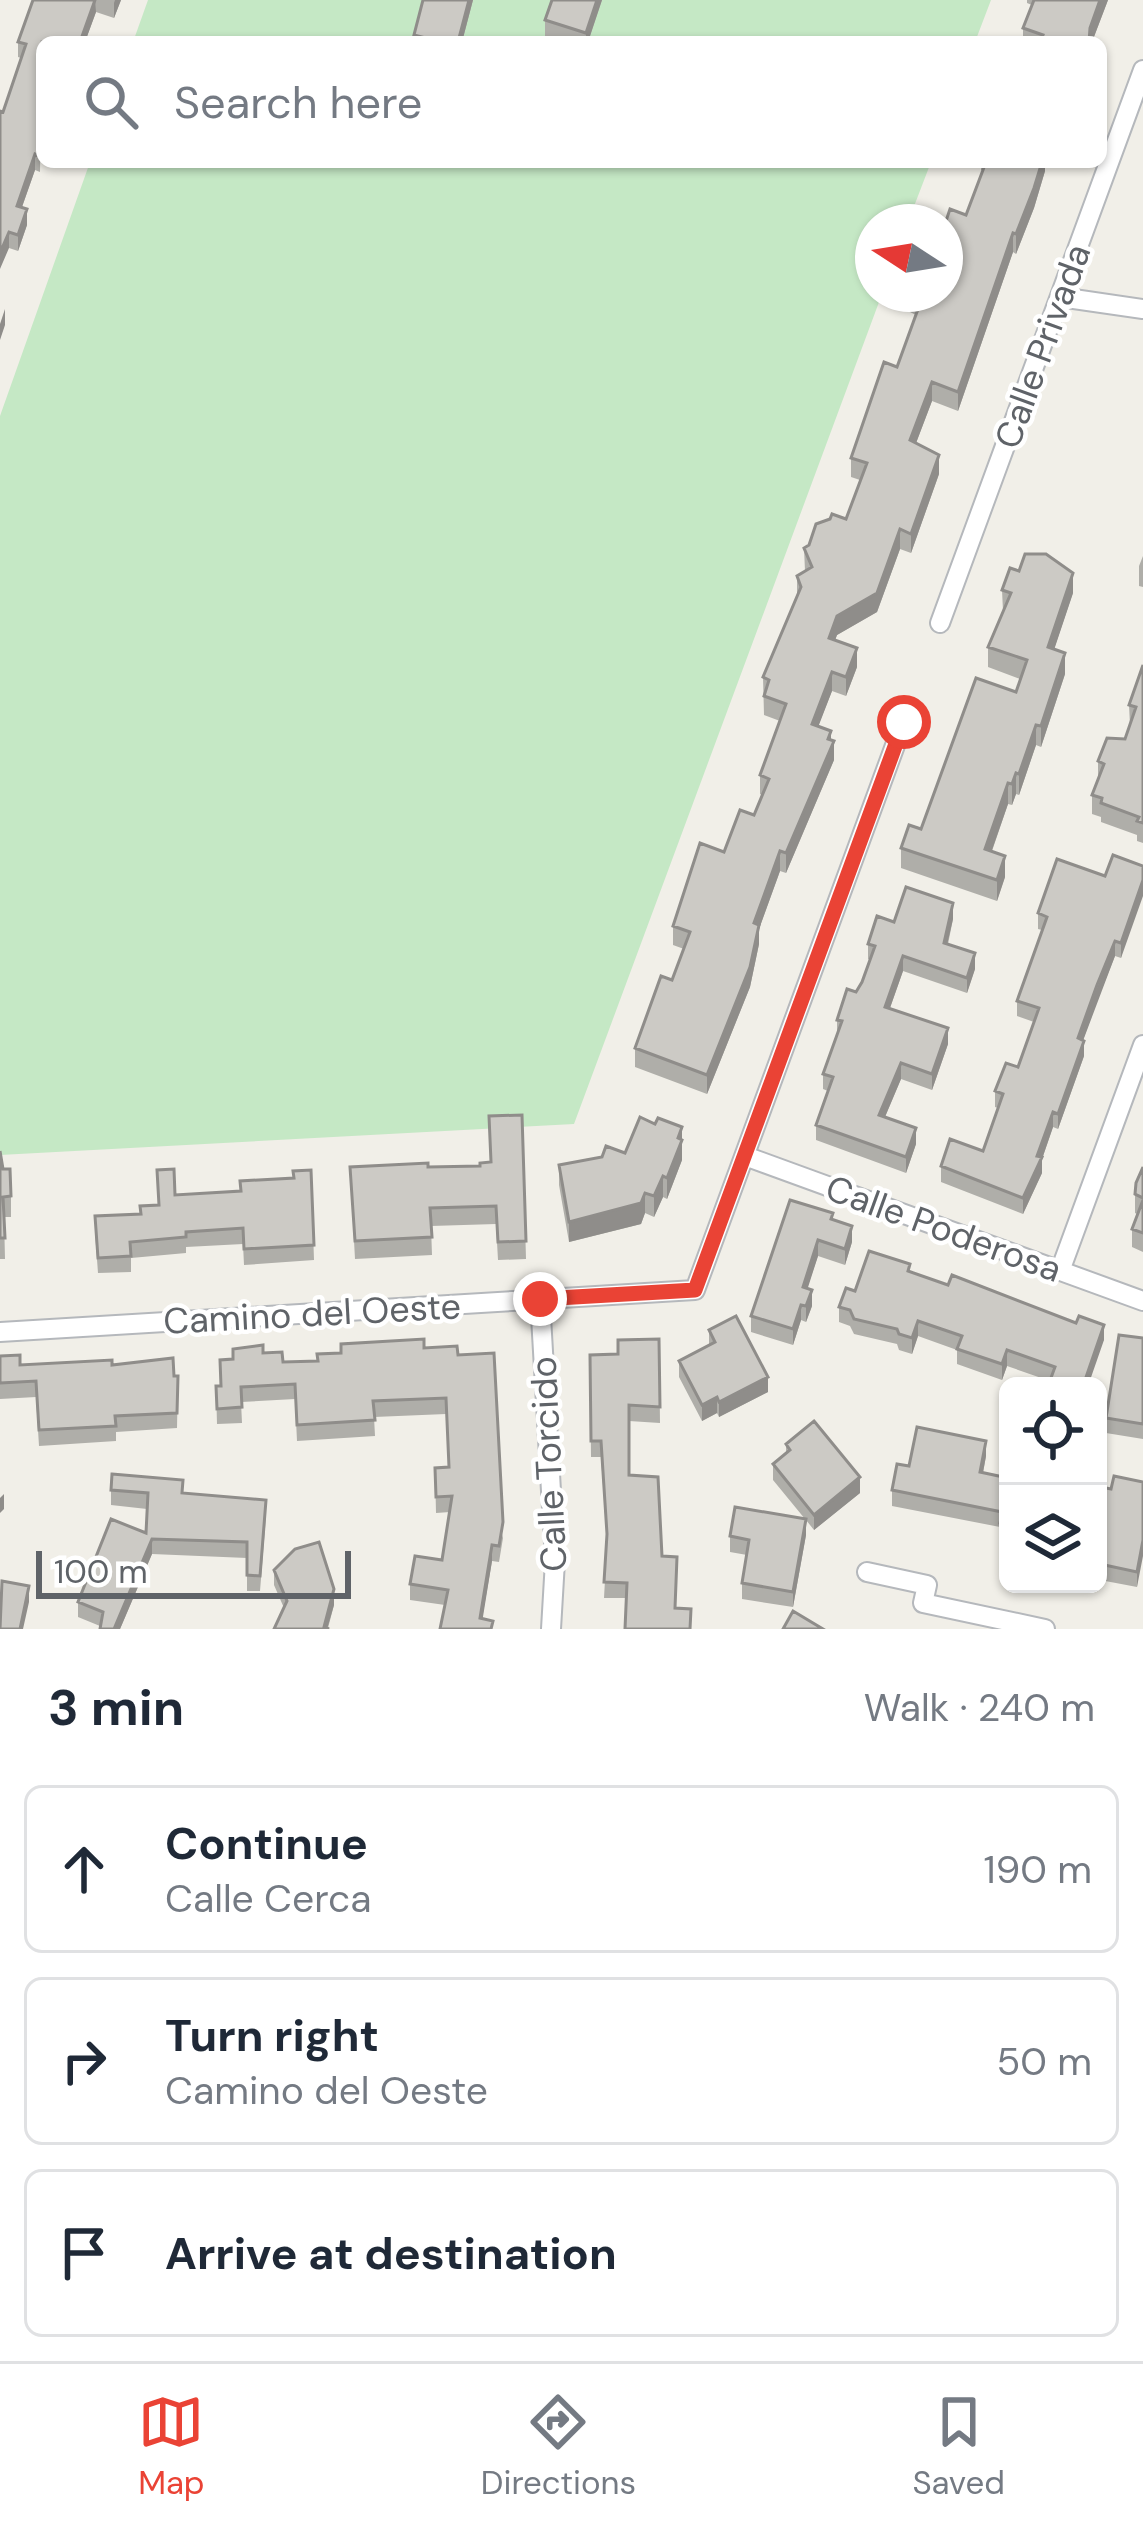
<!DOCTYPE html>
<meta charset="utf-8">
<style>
body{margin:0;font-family:"DM Sans",sans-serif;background:#f2f2f3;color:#1f2937}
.controls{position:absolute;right:36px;bottom:36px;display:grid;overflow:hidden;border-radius:18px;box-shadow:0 3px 9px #0004}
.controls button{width:108px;height:108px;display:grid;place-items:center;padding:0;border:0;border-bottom:3px solid #e0e1e3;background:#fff;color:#1f2937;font:60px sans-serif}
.compass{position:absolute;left:855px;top:204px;width:108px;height:108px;border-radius:50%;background:#fff;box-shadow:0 3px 9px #0004;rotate:282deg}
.scale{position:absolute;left:36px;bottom:30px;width:315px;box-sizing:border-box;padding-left:12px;border:6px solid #5f6368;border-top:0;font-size:33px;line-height:42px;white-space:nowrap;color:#5f6368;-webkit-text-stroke:9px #fff;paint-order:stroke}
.stop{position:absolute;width:36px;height:36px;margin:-27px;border:9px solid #ea4335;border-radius:50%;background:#fff}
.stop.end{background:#ea4335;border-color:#fff;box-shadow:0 3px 12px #0008}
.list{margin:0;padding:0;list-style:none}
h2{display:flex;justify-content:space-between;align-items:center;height:156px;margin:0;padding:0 48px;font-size:51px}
h2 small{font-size:39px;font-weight:400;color:#747a83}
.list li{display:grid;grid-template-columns:78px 1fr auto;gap:36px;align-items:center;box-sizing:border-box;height:168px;margin:0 24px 24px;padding:0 24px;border:3px solid #e0e1e3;border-radius:18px}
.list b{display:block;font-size:45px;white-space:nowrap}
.list p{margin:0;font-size:39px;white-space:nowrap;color:#747a83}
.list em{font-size:39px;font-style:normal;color:#747a83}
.icon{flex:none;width:66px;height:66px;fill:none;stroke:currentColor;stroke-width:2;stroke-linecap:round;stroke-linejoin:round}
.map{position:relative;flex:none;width:1143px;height:1629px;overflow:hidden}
.search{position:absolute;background:#fff;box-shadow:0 3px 9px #0004;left:36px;right:36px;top:36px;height:132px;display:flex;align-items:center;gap:30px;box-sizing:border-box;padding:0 42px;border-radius:18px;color:#747a83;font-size:45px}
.sheet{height:732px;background:#fff}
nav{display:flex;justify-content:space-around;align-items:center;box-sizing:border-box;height:168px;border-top:3px solid #e0e1e3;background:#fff;font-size:33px;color:#747a83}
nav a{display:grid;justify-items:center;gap:6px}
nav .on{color:#ea4335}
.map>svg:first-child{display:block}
.green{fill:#c5e8c5}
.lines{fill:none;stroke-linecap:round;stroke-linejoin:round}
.street-casing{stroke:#b5b8bc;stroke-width:22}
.street{stroke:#fff;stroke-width:18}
.wall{fill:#afaea9}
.shaded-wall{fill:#8f8d8a}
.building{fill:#cccac5;stroke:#8f8d8a;stroke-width:3}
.route{stroke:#ea4335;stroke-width:15}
.labels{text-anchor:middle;stroke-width:9;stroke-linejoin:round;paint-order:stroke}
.street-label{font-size:36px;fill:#5f6368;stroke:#fff}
</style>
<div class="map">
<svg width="1143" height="1629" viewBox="0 0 1143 1629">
<rect width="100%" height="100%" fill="#f1efe8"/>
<!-- green -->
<path class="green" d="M148 0H991L975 42H133Z
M90 162H931L908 222H873V294H882L574 1124 0 1155V416Z"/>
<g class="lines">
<defs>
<path id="street" d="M1060 297 1143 309
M940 623 1143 70
M745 1156 1143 1301
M1060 1271 1143 1045
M540 1299 555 1561 551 1629
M0 1332 695 1290 904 721
M867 1572 927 1585 923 1603 1045 1629"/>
</defs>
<!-- street casing -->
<use href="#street" class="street-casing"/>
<!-- street -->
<use href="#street" class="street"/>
</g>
<!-- wall -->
<path class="wall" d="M33 0H121L114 18 96 12 85 42H42L40 172 35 170 22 207 27 225 18 251 9 248 3 112 21 58 18 57V42Z
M423 0H473L462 42H414V35Z
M552 0H602L588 42H565L545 36V20Z
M1027 0H1108L1092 42H1023V28L1032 5 1027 3Z
M981 162H1045V171L1034 208 1016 254 1013 252 958 411 932 401 916 443 939 474 911 553 900 549 877 612 837 635 835 640 857 667 846 696 832 691 818 726 831 740 834 760 786 873 780 871 759 929V944L750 987 707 1094 635 1067V1048L672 980 684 949 673 945V926L724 852 754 815 762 795 760 794V775L780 721 764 715 763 677 797 596V576L805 571 804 548 846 519 860 480 851 477V458L897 367 916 315 910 312V294L966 215 983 170H981Z
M1143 556V587L1139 586V566Z
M1002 590 1073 593 1054 649 1065 674 1041 747 1036 745 1019 795 1016 794 1012 805 1008 804 992 851 1005 877 997 901 901 868V848L921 829 1016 692 1020 679 988 667V647L1003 611Z
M1143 665V843L1137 841V835L1101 822V817L1092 814V795L1098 780V761L1125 739 1130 725 1129 705Z
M1143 866 1121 958 1115 956 1097 1001 1083 1040 1084 1056 1058 1129 1053 1127 1042 1159V1173L1023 1214 941 1182V1166L983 1151 998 1108 995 1107V1091L1018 1067 1034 1022 1017 1016V1001L1042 930 1038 929V913L1105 876Z
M953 919 948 944 975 969 967 993 903 971 890 1008 948 1044 932 1090 901 1079 885 1117 916 1144 906 1173 816 1140V1125L828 1091 823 1089V1074L837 1036V1020L862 982 870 960 868 959V944L894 922Z
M522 1115 526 1259 498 1260 496 1224 431 1226 432 1255 355 1259 350 1167 480 1166 490 1162Z
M655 1124 682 1127V1160L667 1199 663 1197 654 1217 645 1213 641 1224 569 1242 559 1185V1165L625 1153Z
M0 1151 3 1169 11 1196V1217H4L5 1259H0Z
M1143 1167V1252L1132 1247V1229L1137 1214 1135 1213V1194Z
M311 1170 314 1260 244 1265 243 1244 186 1247V1253L131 1258V1272L98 1273 95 1232 141 1214 175 1195 241 1191 294 1178Z
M833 1220 852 1242 845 1265 818 1256 807 1288 812 1306 806 1322 801 1320 793 1345 751 1332V1316Z
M910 1272 1104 1340 1050 1381 1007 1366 1002 1380 957 1364V1350L918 1336 912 1354 899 1350 897 1344 854 1334 850 1326 839 1322V1307L855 1291Z
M709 1330 768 1392 719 1417 717 1413 702 1421 679 1377V1361L709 1346Z
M1143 1338V1439L1106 1433V1418Z
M659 1339 660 1423 629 1421V1475L662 1556 676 1608 691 1629 626 1598H604L607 1543 601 1457H591L590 1355 618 1354Z
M424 1348 458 1355 503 1538 499 1562 492 1561 482 1619 493 1629 445 1605 410 1600V1584L442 1560 450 1512 436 1513 435 1468 449 1467 446 1414 374 1417 375 1436 297 1441 295 1399 241 1402 242 1423 217 1424 216 1386H220V1360L263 1353 283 1362 318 1361Z
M0 1356 20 1365H112L178 1376 177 1428 116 1432V1441L39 1446 36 1397 0 1399Z
M786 1444 860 1493 814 1530 806 1520V1535L793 1607 742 1599V1583L747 1555 730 1552V1536L805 1519 773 1480V1464L786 1453Z
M986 1456 983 1473 1008 1478V1568L1005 1567 1008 1540 1000 1538V1527L892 1506V1490L909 1466Z
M1143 1482 1137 1587 1100 1580 1099 1586 1088 1584H1098V1502L1111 1489Z
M111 1490 183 1493 266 1516 260 1591H247V1558L152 1554 120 1629H100V1626L78 1617V1602L146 1533 147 1509 111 1505Z
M274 1570 334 1605 328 1628 284 1608 274 1585Z"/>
<!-- shaded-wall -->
<path class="shaded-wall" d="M95 0 96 12 85 42H80Z
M115 0H121L114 18V3Z
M469 0H473L462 42H458Z
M597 0H602L588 42H586V33Z
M1100 0H1108L1092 42H1089L1090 28Z
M35 154V170L17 221V206Z
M1040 162H1045V171L1034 208 1016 254V234Z
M27 209V225L18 251V235Z
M9 232V248L0 269V253Z
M1013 233V252L958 411V392Z
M5 309V325L0 340V324Z
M932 382V401L910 459V440Z
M939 455V474L911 553V534Z
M900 529V549L877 612 837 635 829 657V638L837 616Z
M1073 573V593L1048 668V647Z
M857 648V667L846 696V677Z
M1065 653V674L1041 747V726Z
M832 672V691L812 743V724Z
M1036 725V745L1019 795V774Z
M831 731V747L834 741V760L786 873V853Z
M1016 773V794L1012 805V784Z
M1008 783V804L985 870V849Z
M780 851V871L759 929V944L750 987 707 1094V1075L754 923Z
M1005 856V877L997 901V880Z
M1143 880V896L1121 958V943Z
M953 903V919L944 958V943Z
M1115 941V956L1078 1054V1038Z
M975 953V969L967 993V978Z
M903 956V971L885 1022V1007Z
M948 1028V1044L932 1090V1074Z
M1084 1041V1056L1058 1129V1114Z
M901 1063V1079L879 1131V1115Z
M1053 1112V1127L1042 1159V1173L1023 1214V1198Z
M682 1127V1160L667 1199V1178Z
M916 1128V1144L906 1173V1157Z
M663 1176V1197L654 1217V1196Z
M645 1193V1213L641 1224 569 1242V1222Z
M852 1226V1242L845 1265V1249Z
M818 1240V1256L803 1303V1287Z
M812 1290V1306L806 1322V1306Z
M801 1305V1320L793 1345V1329Z
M918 1321V1336L912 1354V1338Z
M1104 1325V1340L1088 1386H1083Z
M1007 1350V1366L1002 1380V1364Z
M768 1377V1392L719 1417V1402Z
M717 1397V1413L702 1421V1405Z
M986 1441V1456L980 1488V1472Z
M860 1477V1493L814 1530V1515Z
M4 1494V1509L0 1513V1498Z
M806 1519V1535L793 1607V1592Z
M152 1539V1554L120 1629H114Z
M1143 1540V1556L1137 1587V1572Z
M492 1545V1561L481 1629 480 1618Z
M29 1586V1602L23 1629H20Z
M334 1589V1605L327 1629H324Z"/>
<!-- building -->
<path class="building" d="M33 0H95L80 42H42V151L40 156 35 154 17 206 27 209 18 235 9 232 0 253V111L3 112 26 44 18 42Z
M423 0H469L458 42H441L414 35Z
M552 0H597L586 33 545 20Z
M1034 0H1100L1090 28 1089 42H1040L1043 35 1023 28Z
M986 162H1042L1034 188 1016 234 1013 233 958 392 932 382 910 440 939 455 911 534 900 529 877 593 837 616 829 638 857 648 846 677 832 672 812 724 831 731 828 739 834 741 786 853 780 851 754 923 759 925 750 967 707 1075 635 1048 661 976 672 980 690 932 673 926 700 843 724 852 740 810 754 815 769 779 760 775 786 704 764 696 769 680 763 677 801 587 797 576 812 567 804 548 809 545 816 524 830 519 832 514 846 519 867 463 851 458 884 362 897 367 922 298 912 294H945V224L950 209 966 215Z
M1025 554H1046L1073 573 1048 647 1065 653 1041 726 1036 725 1019 774 1016 773 1012 784 1008 783 985 849 1005 856 997 880 901 848 909 825 921 829 976 678 1016 692 1027 660 988 647 1011 593 1002 590 1010 568 1019 571Z
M1143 665V823L1137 821 1139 817 1101 803 1102 798 1092 795 1104 764 1098 761 1107 738 1125 739 1136 707 1129 705Z
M1113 855 1143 866V880L1121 943 1115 941 1097 985 1078 1038 1084 1041 1058 1114 1053 1112 1037 1156 1042 1157 1023 1198 941 1166 950 1139 983 1151 1003 1094 995 1091 1006 1063 1018 1067 1039 1008 1017 1001 1047 917 1038 913 1057 859 1105 876Z
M906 887 953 903 944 943 975 953 967 978 903 956 885 1007 948 1028 932 1074 901 1063 879 1115 916 1128 906 1157 816 1125 833 1077 823 1074 842 1021 837 1020 847 989 856 992 862 982 875 946 868 944 877 916 894 922Z
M522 1115 526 1241 498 1242 496 1206 430 1208 432 1237 355 1241 350 1167 428 1163V1167L480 1166V1163L491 1162 489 1116Z
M640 1117 655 1124 658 1118 682 1127 678 1138 682 1140 667 1178 663 1176 654 1196 645 1193 641 1203 569 1222 559 1165 602 1157 606 1146 625 1153Z
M0 1151 3 1169H10L11 1196 3 1197 5 1238H0Z
M1143 1167V1198L1135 1194 1136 1183Z
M174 1169 175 1195 241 1191 240 1181 294 1178 293 1171 311 1170 314 1245 244 1249 243 1228 186 1232V1237L130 1242 131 1256 98 1258 95 1216 141 1214 140 1206 159 1205 157 1170Z
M790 1200 833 1213 831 1219 852 1226 845 1249 818 1240 803 1287 812 1290 806 1306 801 1305 793 1329 751 1316Z
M1143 1200V1233L1132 1229Z
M869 1251 910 1264 908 1271 948 1285 952 1275 1076 1323 1079 1316 1104 1325 1083 1386H1048L1055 1367 1007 1350 1002 1364 957 1349 962 1336 918 1321 912 1338 899 1334 897 1329 854 1319 850 1310 839 1307 846 1288 855 1291Z
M736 1316 768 1377 719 1402 717 1397 702 1405 679 1361 715 1342 709 1330Z
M1119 1335 1143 1338V1424L1106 1418Z
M424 1339V1348L457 1346 458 1355 494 1353 503 1522 499 1546 492 1545 480 1618 493 1621 491 1629H440L448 1590 410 1584 415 1556 442 1560 452 1496 436 1497 435 1468 449 1467 446 1398 373 1401 375 1420 297 1425 295 1384 241 1387 242 1407 217 1409 216 1386H221L220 1360 233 1359V1349L263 1345V1353L282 1352 283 1362 318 1361 317 1354 341 1353V1344Z
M659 1339 660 1407 629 1405V1475L658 1477 662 1556 677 1557 675 1608 691 1609 690 1629H625L627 1583 604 1582 607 1534 601 1441H591L590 1355 618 1354V1340Z
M20 1355V1365L112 1360V1365L173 1358 174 1376H178L177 1413 115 1416 116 1426 39 1430 36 1381 0 1383V1356Z
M814 1421 860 1477 814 1515 773 1464 790 1450 786 1444Z
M917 1427 986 1441 980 1472 1008 1478V1524L1000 1523 1002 1512 892 1490 897 1464 909 1466Z
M112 1474 183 1480 182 1493 266 1500 260 1576 247 1575V1542L152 1539 114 1629H100L103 1612 78 1602 111 1519 146 1533 148 1493 111 1490Z
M1114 1476 1143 1482V1540L1137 1572 1100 1564 1098 1570V1502L1101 1487 1111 1489Z
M735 1507 806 1519 793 1592 742 1583 749 1540 730 1536Z
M319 1542 334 1589 324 1627 329 1629H274L287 1601 274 1570 295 1549Z
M2 1581 29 1586 20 1629H0Z
M793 1611 823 1629H783Z"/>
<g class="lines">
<!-- route -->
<path class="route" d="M540 1299 695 1290 904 722"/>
</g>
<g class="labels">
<!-- street labels -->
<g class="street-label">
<text transform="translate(1042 346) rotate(-70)" y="13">Calle Privada</text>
<text transform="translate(944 1228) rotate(20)" y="13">Calle Poderosa</text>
<text transform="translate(312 1313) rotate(-3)" y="13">Camino del Oeste</text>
<text transform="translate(548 1464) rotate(-93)" y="13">Calle Torcido</text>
</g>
</g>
</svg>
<div class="controls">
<button><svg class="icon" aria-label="locate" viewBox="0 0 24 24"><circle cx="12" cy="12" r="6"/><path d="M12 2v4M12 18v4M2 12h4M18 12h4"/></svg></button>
<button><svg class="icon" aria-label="layers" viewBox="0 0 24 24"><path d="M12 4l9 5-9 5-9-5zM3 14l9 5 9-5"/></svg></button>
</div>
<svg class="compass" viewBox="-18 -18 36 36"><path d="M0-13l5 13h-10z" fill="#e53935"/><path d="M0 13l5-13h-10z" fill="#747a83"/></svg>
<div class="scale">100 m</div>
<div class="stop" style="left:904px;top:722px"></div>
<div class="stop end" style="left:540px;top:1299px"></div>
<div class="search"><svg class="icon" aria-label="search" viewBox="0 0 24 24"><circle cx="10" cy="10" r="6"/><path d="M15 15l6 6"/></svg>Search here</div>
</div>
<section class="sheet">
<h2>3 min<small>Walk · 240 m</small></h2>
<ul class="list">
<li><svg class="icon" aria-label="ahead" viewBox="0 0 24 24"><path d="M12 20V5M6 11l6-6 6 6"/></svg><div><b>Continue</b><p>Calle Cerca</p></div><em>190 m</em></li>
<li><svg class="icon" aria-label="right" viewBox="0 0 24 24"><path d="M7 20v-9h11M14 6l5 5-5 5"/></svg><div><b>Turn right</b><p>Camino del Oeste</p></div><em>50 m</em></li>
<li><svg class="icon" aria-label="arrive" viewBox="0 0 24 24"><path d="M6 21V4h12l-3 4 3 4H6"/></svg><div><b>Arrive at destination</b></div></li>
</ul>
</section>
<nav>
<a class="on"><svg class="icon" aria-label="map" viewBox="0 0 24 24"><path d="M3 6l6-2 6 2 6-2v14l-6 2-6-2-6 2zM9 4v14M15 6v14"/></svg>Map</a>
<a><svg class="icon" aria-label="directions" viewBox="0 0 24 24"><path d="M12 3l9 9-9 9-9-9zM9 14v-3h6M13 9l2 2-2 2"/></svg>Directions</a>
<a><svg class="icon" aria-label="saved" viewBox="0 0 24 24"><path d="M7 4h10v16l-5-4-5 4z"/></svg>Saved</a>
</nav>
